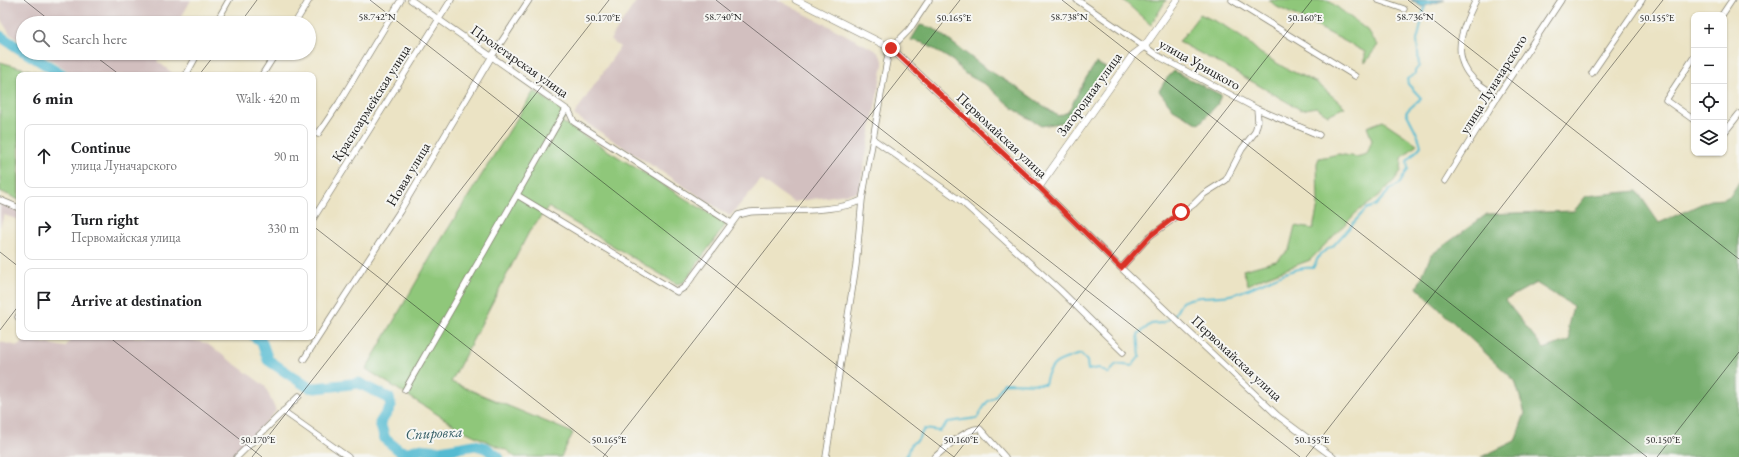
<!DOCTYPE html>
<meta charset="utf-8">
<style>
body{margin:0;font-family:"EB Garamond",serif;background:#f2f2f2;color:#202124}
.controls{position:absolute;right:12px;top:12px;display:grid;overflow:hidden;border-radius:8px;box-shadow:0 1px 3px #0004}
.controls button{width:36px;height:36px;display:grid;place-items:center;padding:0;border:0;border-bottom:1px solid #e0e0e0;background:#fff;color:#202124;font:20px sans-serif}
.stop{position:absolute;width:12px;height:12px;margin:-9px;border:3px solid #d93025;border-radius:50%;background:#fff}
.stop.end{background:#d93025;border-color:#fff;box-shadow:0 1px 4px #0008}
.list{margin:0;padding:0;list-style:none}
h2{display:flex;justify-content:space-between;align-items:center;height:52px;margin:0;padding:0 16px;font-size:17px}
h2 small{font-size:13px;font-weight:400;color:#757577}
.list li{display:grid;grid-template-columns:26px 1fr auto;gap:12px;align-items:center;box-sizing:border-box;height:64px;margin:0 8px 8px;padding:0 8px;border:1px solid #e0e0e0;border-radius:8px}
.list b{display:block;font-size:15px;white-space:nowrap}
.list p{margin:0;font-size:13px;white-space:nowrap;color:#757577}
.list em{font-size:13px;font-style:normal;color:#757577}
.icon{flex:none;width:22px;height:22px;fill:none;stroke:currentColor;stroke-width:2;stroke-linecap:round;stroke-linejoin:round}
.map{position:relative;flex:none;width:1739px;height:457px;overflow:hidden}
.search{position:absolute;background:#fff;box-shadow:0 1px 3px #0004;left:16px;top:16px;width:300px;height:44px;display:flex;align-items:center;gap:10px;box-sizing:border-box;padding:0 14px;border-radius:22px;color:#757577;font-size:15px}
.panel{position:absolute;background:#fff;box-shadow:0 1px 3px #0004;left:16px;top:72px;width:300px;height:268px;border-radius:8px}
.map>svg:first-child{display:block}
.industrial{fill:#d2bfbf}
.green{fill:#8fc77a;stroke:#56724b}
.forest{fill:#73ac6a;stroke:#486443;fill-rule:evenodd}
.water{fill:#54bbd2;stroke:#386c77}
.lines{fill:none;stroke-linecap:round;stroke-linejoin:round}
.stream{stroke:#54bbd2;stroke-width:2}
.river{stroke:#54bbd2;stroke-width:11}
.street-casing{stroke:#848070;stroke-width:7}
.secondary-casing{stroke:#848070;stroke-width:8}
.street{stroke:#fff;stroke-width:5.5}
.secondary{stroke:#fff;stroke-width:7}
.route{stroke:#d93025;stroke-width:5}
.ticks{fill:none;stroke:#1c1c1c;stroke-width:1;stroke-opacity:0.45}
.labels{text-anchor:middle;stroke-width:4;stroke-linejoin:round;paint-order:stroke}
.street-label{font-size:14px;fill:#1c1c1c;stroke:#f6f6f2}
.water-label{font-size:15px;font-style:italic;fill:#325c65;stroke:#f6f6f2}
.ticks-label{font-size:10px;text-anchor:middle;fill:#1c1c1c;stroke:#f6f6f2;stroke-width:4;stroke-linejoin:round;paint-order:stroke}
</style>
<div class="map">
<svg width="1739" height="457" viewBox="0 0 1739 457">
<rect width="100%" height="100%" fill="#f6f6f2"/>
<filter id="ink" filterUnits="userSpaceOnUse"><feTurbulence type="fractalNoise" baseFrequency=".025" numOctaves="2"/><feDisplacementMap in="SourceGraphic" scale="8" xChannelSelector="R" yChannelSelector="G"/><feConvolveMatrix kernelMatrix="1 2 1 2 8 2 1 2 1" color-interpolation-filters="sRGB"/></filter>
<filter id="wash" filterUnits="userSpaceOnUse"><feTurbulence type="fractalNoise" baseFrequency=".012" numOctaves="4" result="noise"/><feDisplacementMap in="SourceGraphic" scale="16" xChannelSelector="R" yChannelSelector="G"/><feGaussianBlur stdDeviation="0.9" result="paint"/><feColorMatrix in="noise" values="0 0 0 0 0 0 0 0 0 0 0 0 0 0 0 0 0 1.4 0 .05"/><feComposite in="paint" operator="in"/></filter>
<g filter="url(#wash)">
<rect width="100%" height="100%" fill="#ebe3c4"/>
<!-- industrial -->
<path class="industrial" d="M0 0H191L178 23H23V42L10 34 1 20Z
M637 0H778L877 51 883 60V65L859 192 793 202 761 180 730 216 574 115 620 47 610 40Z
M41 53H162L157 61 175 75H74Z
M0 203 19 211V220L4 215 0 227Z
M73 337H178L206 343 265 386 276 411 233 457H0V342L18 346 26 340 65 347Z"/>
<!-- green -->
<path class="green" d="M1123 0H1166L1151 25Z
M1269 0H1328L1367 30 1378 45 1365 63V52L1299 17 1277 7Z
M1200 14 1223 25 1247 41 1260 53 1285 68 1317 83 1345 107 1328 115 1316 107 1301 110 1239 74 1179 42Z
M0 62 47 75H19V200L0 191Z
M534 91 567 113 562 122 726 224 684 282 677 284 548 207 529 232 451 382 573 433 561 457H515L508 451 462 430 366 369 433 253Z
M1383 121 1417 144 1402 158 1401 171 1393 182 1373 201 1357 212 1310 260 1262 278 1248 285 1243 270 1276 261 1289 250 1295 226 1313 229 1318 205 1317 163 1319 158 1339 154 1356 157 1367 154 1372 140 1367 127Z"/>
<!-- forest -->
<path class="forest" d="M920 25 933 28 985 68 1021 90 1058 116 1068 112 1086 78 1096 63 1106 68 1102 77 1091 86 1066 122 1041 126 1014 109 986 85 964 73 953 61 924 43 911 40Z
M1174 71 1221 95 1217 105 1199 124 1173 109 1159 91 1166 79Z
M1739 182V457H1481L1515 441 1525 413 1515 381 1417 288 1431 255 1487 214 1574 211 1586 196 1637 191 1659 223 1710 200 1724 199 1731 195ZM1536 283 1573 306 1568 326 1570 340 1544 349 1505 300Z"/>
<!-- water -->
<path class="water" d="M1411 0H1445L1422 7Z"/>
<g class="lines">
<!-- stream -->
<path class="stream" d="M905 457 907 455 912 443 917 441 924 429 940 431 948 422 977 418 987 402 995 397 1004 383 1045 384C1049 361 1061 360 1081 354L1087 361 1088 370 1099 368 1109 374 1116 364 1132 366 1140 356 1138 334 1151 324 1162 323 1174 316 1182 302C1202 293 1216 299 1234 294 1257 288 1291 265 1313 268L1320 254 1333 246 1366 209 1375 206 1390 190 1400 183 1408 169 1407 161 1421 146C1419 134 1411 123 1406 112L1421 98 1408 84 1407 79 1415 74V71L1419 66 1417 39C1420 34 1422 15 1425 7"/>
<!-- river -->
<path class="river" d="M0 36 23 51
M27 53 63 75
M255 337 261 340 268 360 308 387 316 388 359 383 389 398 391 406 380 423 385 439 400 451 408 452 419 449 440 451 475 445 486 448 498 457"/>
</g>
</g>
<g filter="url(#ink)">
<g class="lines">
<defs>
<path id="street" d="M411 0 569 111 574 122 731 223
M1077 0 1158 56 1257 109 1319 135
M1232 0 1355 76
M1378 0 1404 9
M1476 0C1463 26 1449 56 1474 80 1481 86 1490 91 1497 97
M1722 15 1732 0
M216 23 229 0
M295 23 309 0
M1694 57 1666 100 1694 120
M1592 73 1642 0
M186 75 198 53
M262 75 276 53
M1724 133 1739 114
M318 134 339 103 401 0
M873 139 961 201 1060 290 1123 352
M1445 181 1497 97 1561 0
M1039 187 1121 268 1278 416 1333 457
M517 195 677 292 685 287 738 215 750 212C780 210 837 213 862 200L888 55 891 48 909 30 929 0
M0 200 19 208
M313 219 451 0
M1121 268 1150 236 1194 204 1204 194 1226 180 1242 149 1255 132 1258 121 1257 109
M18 317 19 315
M304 359 400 211 492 56 529 0
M405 390 566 109
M283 411 348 457
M237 457 299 396
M826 457 856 265 862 200
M935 457C944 449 969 426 980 429L1005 457"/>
<path id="secondary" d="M796 0 891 48 1039 187 1132 56 1144 47 1177 0"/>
</defs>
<!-- street casing -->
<use href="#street" class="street-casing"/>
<!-- secondary casing -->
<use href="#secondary" class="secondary-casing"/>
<!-- street -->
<use href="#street" class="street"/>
<!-- secondary -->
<use href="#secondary" class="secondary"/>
</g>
</g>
<g class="lines" filter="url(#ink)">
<!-- route -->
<path class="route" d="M891 48 1039 187 1121 268 1150 236 1181 212"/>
</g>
<!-- ticks -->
<path class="ticks" d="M24 0 53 23M370 0 954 457M716 0 1300 457M1062 0 1647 457M1408 0 1739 259M240 23 257 0M91 53 120 75M199 75 216 53M313 226 608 457M0 252 19 267M0 330 19 305M109 337 262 457M252 457 609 0M603 457 960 0M954 457 1312 0M1306 457 1663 0M1657 457 1739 352"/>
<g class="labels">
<!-- street labels -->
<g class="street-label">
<text transform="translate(520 61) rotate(35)" y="5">Пролетарская улица</text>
<text transform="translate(1200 64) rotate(29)" y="5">улица Урицкого</text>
<text transform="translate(1493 84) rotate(-58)" y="5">улица Луначарского</text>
<text transform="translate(1089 94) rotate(-54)" y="5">Загородная улица</text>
<text transform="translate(371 103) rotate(-58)" y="5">Красноармейская улица</text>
<text transform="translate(1002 135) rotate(43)" y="5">Первомайская улица</text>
<text transform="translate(408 174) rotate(-59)" y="5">Новая улица</text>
<text transform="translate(1237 358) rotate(43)" y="5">Первомайская улица</text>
</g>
<!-- water labels -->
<g class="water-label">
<text transform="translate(434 433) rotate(-3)" y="5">Спировка</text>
</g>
</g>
<g class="ticks-label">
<text x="377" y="20">58.742°N</text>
<text x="723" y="20">58.740°N</text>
<text x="1069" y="20">58.738°N</text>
<text x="1415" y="20">58.736°N</text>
<text x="1305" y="21">50.160°E</text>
<text x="603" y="21">50.170°E</text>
<text x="954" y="21">50.165°E</text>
<text x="1657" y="21">50.155°E</text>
<text x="258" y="443">50.170°E</text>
<text x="609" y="443">50.165°E</text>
<text x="961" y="443">50.160°E</text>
<text x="1312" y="443">50.155°E</text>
<text x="1663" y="443">50.150°E</text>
</g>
</svg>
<div class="controls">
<button>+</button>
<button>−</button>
<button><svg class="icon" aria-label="locate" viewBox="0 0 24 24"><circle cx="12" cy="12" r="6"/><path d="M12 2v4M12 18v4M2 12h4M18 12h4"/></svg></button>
<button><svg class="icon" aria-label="layers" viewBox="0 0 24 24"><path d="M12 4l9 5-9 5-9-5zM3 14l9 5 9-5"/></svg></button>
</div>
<div class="stop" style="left:1181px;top:212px"></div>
<div class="stop end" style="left:891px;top:48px"></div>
<div class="search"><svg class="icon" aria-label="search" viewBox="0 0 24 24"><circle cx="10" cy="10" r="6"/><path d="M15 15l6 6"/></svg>Search here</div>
<section class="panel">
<h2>6 min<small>Walk · 420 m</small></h2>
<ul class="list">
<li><svg class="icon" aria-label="ahead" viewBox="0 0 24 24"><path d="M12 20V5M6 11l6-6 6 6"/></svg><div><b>Continue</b><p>улица Луначарского</p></div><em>90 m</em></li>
<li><svg class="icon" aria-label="right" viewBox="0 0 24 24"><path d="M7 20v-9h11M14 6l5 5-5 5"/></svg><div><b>Turn right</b><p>Первомайская улица</p></div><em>330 m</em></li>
<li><svg class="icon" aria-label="arrive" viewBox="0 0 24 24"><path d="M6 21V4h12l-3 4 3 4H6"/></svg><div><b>Arrive at destination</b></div></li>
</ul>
</section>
</div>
